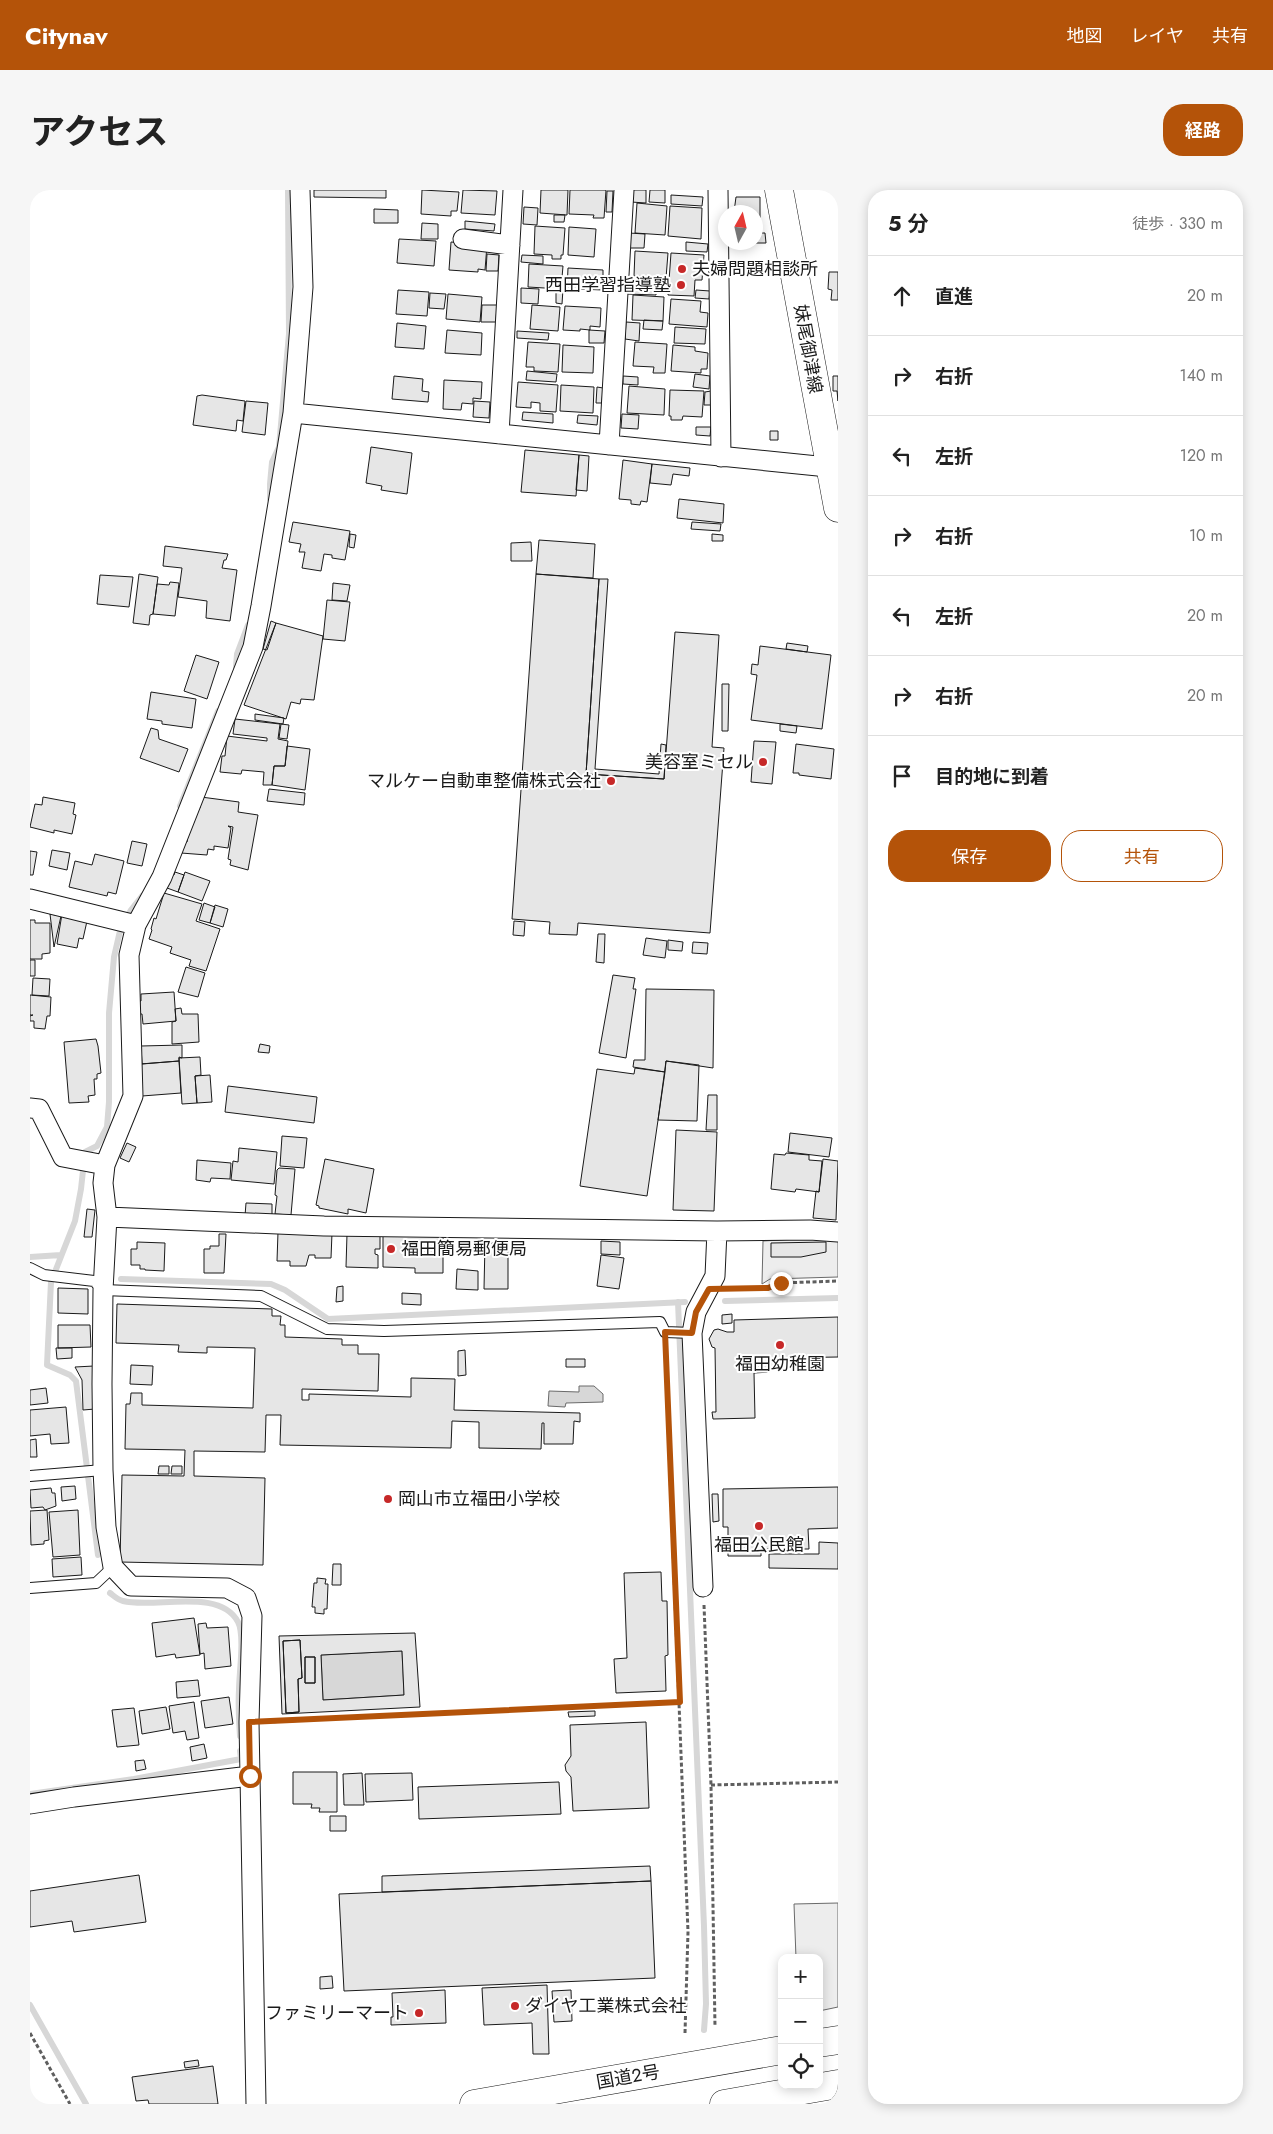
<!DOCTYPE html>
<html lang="ja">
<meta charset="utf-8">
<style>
body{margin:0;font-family:Jost,"Noto Sans JP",sans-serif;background:#f6f6f6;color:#222}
.controls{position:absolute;right:15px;bottom:15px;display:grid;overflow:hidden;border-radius:10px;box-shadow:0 2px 12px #0003}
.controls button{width:45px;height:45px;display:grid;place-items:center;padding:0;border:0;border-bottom:1px solid #e0e0e0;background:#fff;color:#222;font:25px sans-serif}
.compass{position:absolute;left:688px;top:15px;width:45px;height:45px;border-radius:50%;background:#fff;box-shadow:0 2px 12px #0003;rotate:8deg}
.stop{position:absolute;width:15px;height:15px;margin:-11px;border:4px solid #b45309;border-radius:50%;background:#fff}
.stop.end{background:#b45309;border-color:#fff;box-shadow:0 1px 5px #0008}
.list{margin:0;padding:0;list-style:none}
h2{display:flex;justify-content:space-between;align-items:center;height:65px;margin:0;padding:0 20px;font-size:21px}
h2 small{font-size:16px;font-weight:400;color:#767676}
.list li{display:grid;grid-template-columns:32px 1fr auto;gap:15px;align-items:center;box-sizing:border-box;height:80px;padding:0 20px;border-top:1px solid #e0e0e0}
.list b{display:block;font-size:19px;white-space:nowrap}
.list em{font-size:16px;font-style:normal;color:#767676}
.actions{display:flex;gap:10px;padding:15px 20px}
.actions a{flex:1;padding:11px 0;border:1px solid #b45309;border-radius:20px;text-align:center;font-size:18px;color:#b45309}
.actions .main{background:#b45309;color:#fff}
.icon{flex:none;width:28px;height:28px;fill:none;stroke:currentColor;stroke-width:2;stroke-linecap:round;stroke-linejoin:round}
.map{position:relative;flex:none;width:808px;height:1914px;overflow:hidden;border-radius:20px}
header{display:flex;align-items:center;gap:30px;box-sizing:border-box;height:70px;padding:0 25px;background:#b45309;color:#fff}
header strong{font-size:24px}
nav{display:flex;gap:28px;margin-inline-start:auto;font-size:18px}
.intro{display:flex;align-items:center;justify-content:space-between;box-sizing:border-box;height:120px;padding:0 30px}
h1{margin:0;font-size:35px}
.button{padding:12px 22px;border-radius:20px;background:#b45309;color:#fff;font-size:18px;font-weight:700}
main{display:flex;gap:30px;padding:0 30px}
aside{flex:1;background:#fff;border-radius:20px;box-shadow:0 2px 12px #0003}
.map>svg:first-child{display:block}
.built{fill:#ededed;stroke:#6a6a6a}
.water{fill:#d7d7d7;stroke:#6a6a6a}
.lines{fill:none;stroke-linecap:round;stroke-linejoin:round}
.stream{stroke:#d7d7d7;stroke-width:6}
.building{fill:#e6e6e6;stroke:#1a1a1a;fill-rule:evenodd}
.lane-casing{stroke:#1a1a1a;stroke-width:12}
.street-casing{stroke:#1a1a1a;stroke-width:21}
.primary-casing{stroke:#1a1a1a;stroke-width:29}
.highway-casing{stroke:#1a1a1a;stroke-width:29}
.path{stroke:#5f5f5f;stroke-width:3;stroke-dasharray:4 2.5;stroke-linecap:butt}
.lane{stroke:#fff;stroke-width:10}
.street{stroke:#fff;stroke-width:19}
.primary{stroke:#fff;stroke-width:28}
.highway{stroke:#fff;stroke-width:28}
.route{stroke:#b45309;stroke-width:6}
.poi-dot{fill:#c62828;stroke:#fff;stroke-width:2}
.labels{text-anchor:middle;stroke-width:4;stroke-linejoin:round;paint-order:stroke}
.poi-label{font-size:18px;fill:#1a1a1a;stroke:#fff;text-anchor:start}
.street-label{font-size:18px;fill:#1a1a1a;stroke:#fff}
</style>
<header>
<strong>Citynav</strong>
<nav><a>地図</a><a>レイヤ</a><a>共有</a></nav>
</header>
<div class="intro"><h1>アクセス</h1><a class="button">経路</a></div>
<main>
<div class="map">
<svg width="808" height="1914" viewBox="0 0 808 1914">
<rect width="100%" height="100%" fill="#fff"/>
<!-- built -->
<path class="built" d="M786 1048 808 1051V1087L740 1089 732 1094 733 1051Z
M808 1713V1817L789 1821V1768H766L764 1714Z"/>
<!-- water -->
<path class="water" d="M549 1196H564L573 1204V1212L536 1213 535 1217 518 1216 519 1201 549 1202Z
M372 1461 374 1505 293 1510 291 1465Z"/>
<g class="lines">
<!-- stream -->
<path class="stream" d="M240 309V294L242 272 249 257 259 144 258 0
M206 477 207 464 218 435
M150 616 188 521
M0 1067 31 1065
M91 1089 241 1094 255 1100 298 1129 655 1112
M695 1111 808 1108
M648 1112 674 1736 676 1814 674 1840
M68 1365 46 1191 40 1185 17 1175 21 1092 45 1031 51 999 55 962 67 956 77 937 79 912V823L84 767 90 741 101 720 112 706
M80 1403C84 1406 88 1410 93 1411 124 1419 190 1397 208 1432 215 1445 209 1484 209 1500 208 1515 209 1530 210 1546
M0 1604 104 1589 211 1569 210 1561
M0 1815 56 1914"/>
</g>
<!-- building -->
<path class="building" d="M284 0H356V8L284 7Z
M392 0 429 2 427 21H421V26L391 24Z
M433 0 467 1 465 25 431 23Z
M511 0H538L537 25 510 23Z
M540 0H576L574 28H563L564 25 539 24Z
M602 0H616V13L601 12Z
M620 0H635V13L619 12Z
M577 1H583L582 22H576Z
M641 5 673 7 672 16 641 14Z
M706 7H730V43H735L736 53H704L726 52V22H704Z
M607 13 637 16 635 45 605 43Z
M640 16 672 18 671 49 638 46Z
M494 17 508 18 507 35 493 34Z
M344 19 368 20V33H344Z
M524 25H535L534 32H524Z
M435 31 465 34 464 41 435 39Z
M392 33 408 34V49H391Z
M505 36 535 38 533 65H531V69H522V65L504 64Z
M539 37 566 39 564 67 538 65Z
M599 43 615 44 614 58H599Z
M369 49 406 51 404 76 367 73Z
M421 52 457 55 455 80 448 79V82L419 80Z
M656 52 678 54 677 62 656 61Z
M605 61 638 63 636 88 604 86Z
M641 63 674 65 672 90H665L664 106 638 105Z
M457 64 469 65 468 81H456Z
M492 65 513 66V74L491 72Z
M499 74 533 76 531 99 498 97Z
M538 78 573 80V100L549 99V102L537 101Z
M799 82H808V110H801L802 100 798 99Z
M596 96 626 97V105L596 104Z
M491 98 509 99 508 114 491 113Z
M526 99H533L532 114 526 113Z
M368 100 399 102 397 126 366 124Z
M666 100 680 101 679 109 665 108Z
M400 103 416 104 414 119 399 118Z
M418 104 452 107 450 132 416 129Z
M603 105 634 107 633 131 602 130Z
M641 109 671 111 670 122 678 123 677 137 639 134Z
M452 115H467L466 132H451Z
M502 115 530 117 528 141 500 139Z
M535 116 571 118 570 137 560 136V140L550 139V141L533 140Z
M614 130 633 131 632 140 613 139Z
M596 132 610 133 609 151 595 149Z
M367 133 396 136 394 159 365 157Z
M645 137 676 139 675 154 644 153Z
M417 140 452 143 451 165 415 163Z
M559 140 575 141 574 153H559Z
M487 141 519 143 518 150 487 148Z
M498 152 530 154 528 182 504 181V177H496Z
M605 152 637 154 635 183H623L624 177 603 176Z
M533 155 564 157 563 183 532 182Z
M643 155 665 157V161L678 163 677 179H671V183L641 181Z
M497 181 527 184 526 192 496 190Z
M665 184 680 186 679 199 663 197Z
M364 186 393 189 392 201 399 202 398 212 362 209Z
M593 186 608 187V195L593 194Z
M803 186H808V211L807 201H803Z
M414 190 452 192 451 209 443 208V214L432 213 431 220 413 219Z
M488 192 528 195 526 222 510 221V213L501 212V218L486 217Z
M531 195 564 197 563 223 530 221Z
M599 196 635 199 634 225 597 223Z
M567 197 573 198 572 213H566Z
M640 200 674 201 672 227 653 226 652 230H641V226H639Z
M681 201V215H674L675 202Z
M172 205 215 211 213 231 207 230 206 241 163 235 167 206Z
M216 211 238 213 235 245 212 242Z
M444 211 460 212 459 228 443 227Z
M493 222 523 224V233L492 230Z
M592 224 609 225 608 239 591 238Z
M548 225 568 226 567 235 547 233Z
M666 237H681L680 246 666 245Z
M740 241H748V250H740Z
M341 257 382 263 377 304 351 300 352 296 336 293Z
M495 260 549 265 546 306 491 302Z
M549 265 559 266 557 301 546 300Z
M593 270 622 274 617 312 611 311 610 315 601 314V310L589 309Z
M622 274 660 278 659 286 643 284 641 295 620 293Z
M649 309 694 314 693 333 647 328Z
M263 332 320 341 315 370 302 368V365L294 364 291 381 272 378 275 362H269L271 354 259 352Z
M662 332 691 334 690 341 661 339Z
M320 344 326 345 324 358 319 357Z
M682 344 693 345V351H682Z
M509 350 565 354 563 388 506 384Z
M501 352 502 371H481V353Z
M135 356 198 364 196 370H194L192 378 207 380 200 431 176 428 177 411 148 407 152 378 133 376Z
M109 384 128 387 123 424 120 425 119 435 103 433Z
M506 384 569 389 556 584 634 589 645 442 689 445 682 557 694 558 680 743 548 733 547 745 519 744 520 732 482 729Z
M70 385 103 387 99 417 67 414Z
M569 389H578L565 579 629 584 631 554 636 555 634 589 556 584Z
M140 392 149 393 145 426 123 424 127 394 139 395Z
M303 393 320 395 317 411 302 410Z
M297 410 320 412 315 451 293 449Z
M241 431 246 433 237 460 233 459Z
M246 433 293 446 284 510 271 509 270 514 261 512 256 529 214 515Z
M757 453 778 456 777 462 756 459Z
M730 456 801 465 792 539 721 530 727 485 721 484 722 474 728 475Z
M166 465 189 472 177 509 154 501Z
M692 494H699L698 541H692Z
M121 502 166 509 162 538 132 534V531L117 529Z
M225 524 254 528 253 534 225 530Z
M205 529 250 534 248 549 258 551 255 576H244L242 595H233L234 582 212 580 211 584 190 582 192 566H195L197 546 237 551V548L203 544Z
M251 534 259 535 257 549 249 548Z
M750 534 767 536 766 543 750 541Z
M121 538 128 540 129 549 158 559 149 582 110 568Z
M724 551 746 552 742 594 721 592Z
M766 554 804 559 801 589 769 585V583H763Z
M257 556 280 559 275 600 242 595 244 576H255Z
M239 599 275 603 274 615 237 611Z
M13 607 45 613 43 624 46 625 42 644 24 640V643L0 637 5 614 12 615Z
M171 607 209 612 208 622 228 625 218 680 200 675 201 670 198 669 203 637 198 636 201 638 198 658 184 656V660L178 659 177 665 151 663 152 651 157 652 160 632 166 618H170Z
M102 651 117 654 112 676 97 673Z
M22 660 40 663 37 680 19 676Z
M0 661 7 662 3 685H0Z
M65 664 94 671 86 704 78 702 77 706 39 697 45 671 62 675Z
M145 682 154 685 148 702 137 698 142 684 144 685Z
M155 682 180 691 172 711 148 702Z
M134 703 172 714 166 731 190 739 176 781 159 776 161 770 140 763 142 757 119 749 122 740 121 739 124 728 126 729Z
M174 713 185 717 180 733 169 730Z
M185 715 198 719 193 737 180 733Z
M20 724 31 726 24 757Z
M32 724 57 731 53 749 49 748 47 758 27 754Z
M0 730H5V733H20V763L12 764V769H0Z
M484 731 495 732 494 746 483 745Z
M568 744H575L574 773 566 772Z
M616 748 637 751 635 768 613 765Z
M638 750 653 752 652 761 638 760Z
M663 752 678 753 677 764 662 763Z
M0 770H5V786H0Z
M156 777 175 783 168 807 148 802Z
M583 785 605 788 603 799H606L596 868 569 863Z
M3 788 20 789 19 806 2 805Z
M616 799 684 800 683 878 636 871 635 882 603 877 604 870H615Z
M144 802 146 831 113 834 112 824H108L107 811H111V804Z
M0 805 21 807 20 826H17L15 839 4 838V831H0V826L3 825H0Z
M151 818 152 824H168L169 852 142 854V832L146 831 145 819Z
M66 849 68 856 71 883 67 884V889H64L65 905 58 906 59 912 39 913 34 852Z
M230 854 240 856 239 863 228 862Z
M152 855V868L149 867V871L112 874 111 856Z
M170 867 171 885 165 886 167 913 152 914 149 868Z
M149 871 151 903 112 906 110 874Z
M636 871 669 875 667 931 628 930Z
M605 878 635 882 617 1006 550 996 567 879 604 884Z
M180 885 182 912 167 913 165 886Z
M198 896 287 907 284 933 195 922Z
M678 905H687V940H676Z
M646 940 687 942 684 1021 643 1020Z
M760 943 802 948 799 967 758 962Z
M252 946 277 948 274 978 250 976Z
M97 953 106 957 99 972 90 968Z
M209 958 247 962 244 994 201 990 203 971 208 972Z
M756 963 779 965V970L792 971 789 1002 766 999 765 1002 741 999 744 964 755 965Z
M295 969 344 979 336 1023 318 1019V1024L289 1018V1016L286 1015Z
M793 969 808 971 806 1030 783 1028 786 1001 789 1002Z
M167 970 201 973 200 989 181 988 180 992 166 990Z
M249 978 265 979 261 1025 245 1024 247 1006 245 1005 247 980Z
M216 1013 242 1014V1026H215Z
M57 1019 65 1020 62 1047H54Z
M248 1042 302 1043 301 1068H285V1065H279L276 1076H260V1071H247Z
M189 1044H196L194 1083H174V1059H180V1056H189Z
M317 1044H350V1059H345V1064L348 1065V1078L316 1077Z
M353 1044 410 1045V1049L413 1048V1083H385V1078L353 1077Z
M571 1051 590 1052V1065L571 1064Z
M107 1052 135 1053 134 1081 115 1080V1079H110V1075H101V1059H107Z
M796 1052V1062L771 1067H741V1053Z
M455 1053H478V1099H454Z
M571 1065 594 1068 589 1099 567 1096Z
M427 1079 448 1081V1100L426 1099Z
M313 1096V1111L306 1112 307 1097Z
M28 1098 58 1099V1124L28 1123Z
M372 1103 391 1104V1115L372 1114Z
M87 1114 242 1119V1126H251L250 1135H255V1147L312 1149V1155H328V1164H349L348 1201 272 1199V1210H279V1204L381 1207V1188L425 1189 424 1220 550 1223V1232L544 1231 543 1254H514V1233H512L511 1259 449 1258V1232L422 1231 421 1258 250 1255 251 1225H236L235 1262 164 1261V1286L235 1288 233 1375 90 1372 92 1285 154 1286 155 1260 95 1259 96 1214H100L101 1203H112V1215L223 1218 225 1158 177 1157V1163L148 1162 149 1155 86 1153Z
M702 1124V1133L692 1134V1125Z
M808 1127V1167L743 1168 744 1178 740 1182 724 1183 725 1228 683 1229 682 1222H686L685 1158 682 1157 679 1149 684 1140 688 1139 697 1142H704V1130Z
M28 1135H60L61 1157 28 1158Z
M26 1158H42V1168L27 1169Z
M435 1160 436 1185 428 1186V1161Z
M536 1169H555V1177H536Z
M101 1175 123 1176 122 1195 100 1194Z
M64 1176 65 1219 53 1220 52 1190 45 1177Z
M16 1198 18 1213 0 1215V1200Z
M36 1217 39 1253 21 1254 20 1244 0 1246V1220Z
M6 1249 7 1267H0V1250Z
M129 1276H139V1284H128Z
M142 1276H152V1284H141Z
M45 1296 46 1309 32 1311 31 1297Z
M808 1297V1338L778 1339 779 1359H731V1366H698V1337H693V1299Z
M21 1298 22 1303H25L26 1316 15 1320 13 1317 1 1318 0 1300Z
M682 1304H688L689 1331 683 1332Z
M17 1320 19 1350 14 1351V1354L1 1355 0 1321Z
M48 1320 50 1365 23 1367 19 1322Z
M789 1352 808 1353V1379L739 1378V1364H789Z
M51 1367 52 1385 23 1387 22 1369Z
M303 1374H311V1395H302Z
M631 1382 632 1411H637L638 1465 635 1466 636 1501 586 1503 584 1469 597 1468 594 1383Z
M287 1388 296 1389 295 1394H298L297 1419H294V1424L285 1423V1417H282L284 1393H287Z
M164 1428 170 1465 146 1468 145 1464 126 1467 122 1433Z
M176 1433 177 1438 198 1437 201 1476 175 1479 174 1463 170 1464 168 1434Z
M385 1443 390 1517 252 1524 249 1446ZM270 1450 272 1488 268 1489 269 1522 256 1523 253 1451ZM372 1461 374 1505 293 1510 291 1465ZM275 1467H285V1493H275Z
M270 1450 272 1488 268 1489 269 1522 256 1523 253 1451Z
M275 1467H285V1493H275Z
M168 1490 170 1506 147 1508 146 1492Z
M199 1507 203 1534 175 1538 171 1511Z
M164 1512 169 1548 157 1550 155 1541 143 1543 139 1516Z
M136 1517 140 1539 112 1544 109 1521Z
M104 1518 109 1555 87 1557 82 1520Z
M565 1521V1526L539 1527 538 1522Z
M616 1532 619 1618 543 1621 541 1587 536 1581 535 1575 541 1566 540 1535Z
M174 1554 177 1568 162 1571 160 1557Z
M114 1570 116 1579 106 1581 105 1571Z
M263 1582H307V1622H289L290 1618H281L282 1614H263Z
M332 1583 334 1615H314L313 1584Z
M382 1583 383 1610 336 1612 335 1584Z
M529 1592 531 1624 389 1629 388 1597Z
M300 1626H316V1641H300Z
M620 1676 621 1691 352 1702V1686Z
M109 1685 116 1732 44 1742 42 1731 0 1737V1701Z
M621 1691 625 1788 314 1801 309 1704Z
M302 1786 303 1798 290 1799V1787Z
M517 1795 519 1864H503L502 1833 454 1835 452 1798Z
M415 1800 416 1833 361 1835V1827H363L362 1803Z
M541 1800 542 1831 524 1832 522 1801Z
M168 1870 169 1876 155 1878 154 1872Z
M183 1876 188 1914H119L118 1910 106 1911 102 1887Z"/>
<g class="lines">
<defs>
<path id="lane" d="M0 1078 14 1085 64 1091 73 1100 231 1106 297 1139 354 1141 630 1132 635 1142 662 1143
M0 1286 73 1280
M0 1398 66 1393 83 1377"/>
<path id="street" d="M688 0 691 267
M433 49 480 55
M263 223 808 278
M469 244 483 0
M579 255 594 0
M0 709 106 735
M0 918 9 919 33 967 75 975
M77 1027 294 1036 687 1041 780 1040 808 1042
M673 1397 662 1143 666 1122 685 1086 687 1041
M0 1614 44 1607 220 1586
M226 1914 219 1532 222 1426 216 1408 197 1398 101 1396 83 1377 76 1337 73 1280 72 1194 73 1100 77 1027 73 993 75 975 103 906 99 765 106 735 132 687 223 457 231 416 263 223 273 97 270 0"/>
<path id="primary" d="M749 0 808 318"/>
<path id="highway" d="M789 1853 808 1850
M444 1914 752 1860
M694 1914 808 1894"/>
</defs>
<!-- lane casing -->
<use href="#lane" class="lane-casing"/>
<!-- street casing -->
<use href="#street" class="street-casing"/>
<!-- primary casing -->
<use href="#primary" class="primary-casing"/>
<!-- highway casing -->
<use href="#highway" class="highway-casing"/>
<!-- path -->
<path class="path" d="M699 1099 738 1098 751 1093 808 1091
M635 1157 658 1742 655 1843
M674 1415 681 1595 685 1837
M237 1532 650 1512
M681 1595 808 1592
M0 1843 40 1914"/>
<!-- lane -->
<use href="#lane" class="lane"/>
<!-- street -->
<use href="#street" class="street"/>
<!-- primary -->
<use href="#primary" class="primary"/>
<!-- highway -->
<use href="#highway" class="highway"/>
</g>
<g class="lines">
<!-- route -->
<path class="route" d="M220 1586 219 1532 650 1512 635 1142 662 1143 666 1122 679 1099 738 1098 751 1093"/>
</g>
<!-- markers -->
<g class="poi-dot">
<circle cx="652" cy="79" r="5"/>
<circle cx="651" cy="95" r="5"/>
<circle cx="733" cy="572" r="5"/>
<circle cx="581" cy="591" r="5"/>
<circle cx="361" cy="1059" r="5"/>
<circle cx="750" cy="1155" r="5"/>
<circle cx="358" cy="1309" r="5"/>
<circle cx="729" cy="1336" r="5"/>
<circle cx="485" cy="1816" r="5"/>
<circle cx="389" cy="1823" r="5"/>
</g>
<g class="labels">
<!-- poi labels -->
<g class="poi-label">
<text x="662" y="85">夫婦問題相談所</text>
<text x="641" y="101" text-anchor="end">西田学習指導塾</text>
<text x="723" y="578" text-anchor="end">美容室ミセル</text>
<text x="571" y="597" text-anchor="end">マルケー自動車整備株式会社</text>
<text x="371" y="1065">福田簡易郵便局</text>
<text x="750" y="1180" text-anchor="middle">福田幼稚園</text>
<text x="368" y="1315">岡山市立福田小学校</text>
<text x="729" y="1361" text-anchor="middle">福田公民館</text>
<text x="495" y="1822">ダイヤ工業株式会社</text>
<text x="379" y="1829" text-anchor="end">ファミリーマート</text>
</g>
<!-- street labels -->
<g class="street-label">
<text transform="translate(778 159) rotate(80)" y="6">妹尾御津線</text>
<text transform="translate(598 1887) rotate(-10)" y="6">国道2号</text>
</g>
</g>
</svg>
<div class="controls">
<button>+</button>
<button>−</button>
<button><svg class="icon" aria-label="locate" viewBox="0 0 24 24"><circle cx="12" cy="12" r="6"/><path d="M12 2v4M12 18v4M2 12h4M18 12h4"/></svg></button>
</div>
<svg class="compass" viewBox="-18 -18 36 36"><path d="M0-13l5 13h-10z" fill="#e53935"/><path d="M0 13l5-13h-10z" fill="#767676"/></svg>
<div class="stop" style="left:220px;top:1586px"></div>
<div class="stop end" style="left:751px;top:1093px"></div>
</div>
<aside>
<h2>5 分<small>徒歩 · 330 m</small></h2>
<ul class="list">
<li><svg class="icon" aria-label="ahead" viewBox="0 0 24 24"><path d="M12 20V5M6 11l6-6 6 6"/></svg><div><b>直進</b></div><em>20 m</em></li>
<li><svg class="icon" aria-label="right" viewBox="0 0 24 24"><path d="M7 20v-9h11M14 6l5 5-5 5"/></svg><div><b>右折</b></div><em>140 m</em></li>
<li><svg class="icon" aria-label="left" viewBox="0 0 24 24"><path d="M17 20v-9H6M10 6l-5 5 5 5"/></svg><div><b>左折</b></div><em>120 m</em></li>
<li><svg class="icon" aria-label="right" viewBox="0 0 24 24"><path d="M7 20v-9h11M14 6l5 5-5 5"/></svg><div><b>右折</b></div><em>10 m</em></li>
<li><svg class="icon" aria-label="left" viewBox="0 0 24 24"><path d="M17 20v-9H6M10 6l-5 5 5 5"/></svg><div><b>左折</b></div><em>20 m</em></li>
<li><svg class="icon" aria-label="right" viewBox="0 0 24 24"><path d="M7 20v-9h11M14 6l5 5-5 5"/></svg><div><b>右折</b></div><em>20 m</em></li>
<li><svg class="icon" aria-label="arrive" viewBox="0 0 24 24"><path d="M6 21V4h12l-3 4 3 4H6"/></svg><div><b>目的地に到着</b></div></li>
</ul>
<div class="actions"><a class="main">保存</a><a>共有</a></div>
</aside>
</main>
